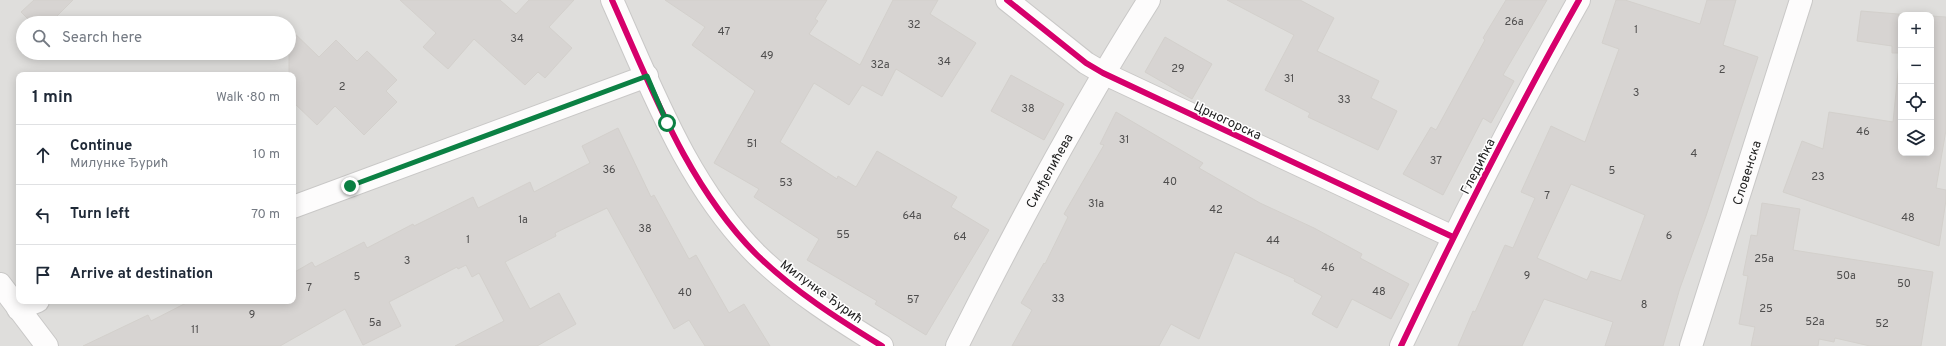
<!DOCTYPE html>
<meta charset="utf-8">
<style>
body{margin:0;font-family:Overpass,sans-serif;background:#f6f6f7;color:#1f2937}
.controls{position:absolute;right:12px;top:12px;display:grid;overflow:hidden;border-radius:8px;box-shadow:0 2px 10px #0003}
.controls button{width:36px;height:36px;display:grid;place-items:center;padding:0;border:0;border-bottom:1px solid #e0e1e3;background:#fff;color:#1f2937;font:20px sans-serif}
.stop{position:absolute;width:12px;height:12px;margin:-9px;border:3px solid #0b8043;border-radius:50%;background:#fff}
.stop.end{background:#0b8043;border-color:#fff;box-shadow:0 1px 4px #0008}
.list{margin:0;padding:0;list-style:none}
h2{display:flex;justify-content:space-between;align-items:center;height:52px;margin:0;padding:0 16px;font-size:17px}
h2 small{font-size:13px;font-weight:400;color:#747a83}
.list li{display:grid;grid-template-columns:26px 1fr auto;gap:12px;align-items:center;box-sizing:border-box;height:60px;padding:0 16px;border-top:1px solid #e0e1e3}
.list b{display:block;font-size:15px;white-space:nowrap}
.list p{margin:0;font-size:13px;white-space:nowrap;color:#747a83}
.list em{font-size:13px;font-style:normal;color:#747a83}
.icon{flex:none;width:22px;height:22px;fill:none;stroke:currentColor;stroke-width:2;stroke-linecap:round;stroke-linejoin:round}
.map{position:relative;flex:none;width:1946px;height:346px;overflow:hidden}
.search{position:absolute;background:#fff;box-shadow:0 2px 10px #0003;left:16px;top:16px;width:280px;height:44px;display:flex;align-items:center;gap:10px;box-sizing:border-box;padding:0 14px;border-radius:22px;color:#747a83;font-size:15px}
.panel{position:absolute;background:#fff;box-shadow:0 2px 10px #0003;left:16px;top:72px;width:280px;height:232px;border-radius:8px}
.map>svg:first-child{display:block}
.residential{fill:#dfdedc;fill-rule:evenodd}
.building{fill:#d7d4d2;stroke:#d3d0cc;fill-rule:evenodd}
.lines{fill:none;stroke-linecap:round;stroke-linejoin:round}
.street-casing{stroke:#c9c8c7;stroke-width:24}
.street{stroke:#fdfcfc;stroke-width:22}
.cycleway-casing{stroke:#fff;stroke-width:8}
.cycleway{stroke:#d6006c;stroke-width:6}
.route{stroke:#0b8043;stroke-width:5}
.labels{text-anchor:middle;stroke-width:3;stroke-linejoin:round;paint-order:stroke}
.number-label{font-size:11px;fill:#4f4e4e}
.street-label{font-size:13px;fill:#222;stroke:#fff}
</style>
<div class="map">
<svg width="1946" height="346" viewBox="0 0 1946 346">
<rect width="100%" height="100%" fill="#f0eeeb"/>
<!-- residential -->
<path class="residential" d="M0 0H1946V346H0ZM1901 15H1931V153H1901ZM23 23H289V53H23ZM19 75H293V301H19Z"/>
<!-- building -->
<path class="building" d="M34 0H73L50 23H32L21 12Z
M400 0H500L516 14 529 0H574L549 27 572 48 545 78 538 72 525 85 474 39 448 69 423 47 436 33Z
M665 0H827L815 19 818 21 809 34 860 65 893 0H938L930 14 976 43 942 97 896 69 882 96 862 85 849 105 814 83 780 142 837 179 838 176 856 187 877 151 957 197 951 207 989 230 926 335 875 304 877 301 807 260 819 239 754 197 759 189 714 163 755 91 692 45 705 27Z
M1227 0H1300L1334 18 1317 51 1379 81 1371 98 1397 111 1378 150 1308 117 1310 113 1265 90 1294 35Z
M1506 0H1547L1503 75 1514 81 1491 123 1483 118 1443 195 1403 174 1431 127 1436 130 1485 40 1483 38Z
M1616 0H1625L1700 24 1707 0H1736L1723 45 1758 57 1706 216 1680 288 1663 346H1605L1613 322 1544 299 1522 346H1458L1473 311 1475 312 1505 245 1513 248 1535 198 1521 192 1551 126 1585 142 1619 49 1602 43ZM1571 184 1645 215 1621 281 1591 271 1587 280 1537 258Z
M1861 11 1910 15H1901V153H1931V16L1946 17V130L1936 188 1946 190V200L1939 246 1783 192 1802 141 1823 149 1829 112 1893 122 1900 53H1892V46L1857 41Z
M289 28 319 57 336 40 357 61 367 51 397 80 386 91 397 102 364 135 335 106 317 125 293 102V75H289Z
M1165 37 1212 64 1192 99 1145 72Z
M1011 75 1064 104 1044 140 991 111Z
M1116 112 1203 163 1199 168 1260 203 1314 228 1362 254 1360 258 1409 284 1391 319 1352 299 1337 328 1312 314 1322 296 1294 281 1295 279 1235 252 1199 339 1171 324 1159 346H1012L1032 310 1021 303 1044 263 1045 264 1068 217 1064 214 1104 145 1100 144Z
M618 128 651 197 654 195 689 259 696 255 729 313 744 304 770 346H705L689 320 674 329 607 208 555 233 556 236 505 262 530 309 559 293 576 324 537 346H455L504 321 479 273 472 277 466 265 458 269 457 267 389 302 401 326 363 345 345 309 280 346H83L148 315 151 321 190 301H293V273L312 262 315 267 364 242 367 248 413 224 414 226 473 197 478 208 530 182 534 192 590 163 582 146Z
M1762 203 1800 209 1793 250 1933 272 1921 346H1870L1835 338 1834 342 1819 339 1818 346H1751L1755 327 1739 324 1748 276 1743 275 1751 235 1757 236Z"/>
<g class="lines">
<defs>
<g id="street">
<path d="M612 0C652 89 687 185 757 255 794 291 838 319 882 346"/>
<path d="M1007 0 1086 63 1103 73 1453 237"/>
<path d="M293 207 647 76"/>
<path d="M0 284 47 346"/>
<path d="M18 309 38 301"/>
<path id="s1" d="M957 346C1016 228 1078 112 1149 0"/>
<path d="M1401 346C1457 228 1515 113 1579 0"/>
<path id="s2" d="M1691 346 1801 0"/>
</g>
</defs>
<!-- street casing -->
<use href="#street" class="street-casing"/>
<!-- street -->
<use href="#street" class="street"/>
<defs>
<path id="cycleway" d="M612 0C652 89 687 185 757 255 794 291 838 319 882 346
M1007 0 1086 63 1103 73 1453 237
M1401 346C1457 228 1515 113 1579 0"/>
</defs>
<!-- cycleway casing -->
<use href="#cycleway" class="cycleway-casing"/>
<!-- cycleway -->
<use href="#cycleway" class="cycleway"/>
</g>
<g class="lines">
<!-- route -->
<path class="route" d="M350 186 647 76 667 123"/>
</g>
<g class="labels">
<!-- number labels -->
<g class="number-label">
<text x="1514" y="25">26a</text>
<text x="914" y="28">32</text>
<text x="1636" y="33">1</text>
<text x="724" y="35">47</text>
<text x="517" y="42">34</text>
<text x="767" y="59">49</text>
<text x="944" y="65">34</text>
<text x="880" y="68">32a</text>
<text x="1178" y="72">29</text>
<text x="1722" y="73">2</text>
<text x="1289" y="82">31</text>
<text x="342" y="90">2</text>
<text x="1636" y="96">3</text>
<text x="1344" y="103">33</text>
<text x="1028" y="112">38</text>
<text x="1863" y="135">46</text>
<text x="1124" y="143">31</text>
<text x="752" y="147">51</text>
<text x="1694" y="157">4</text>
<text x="1436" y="164">37</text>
<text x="609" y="173">36</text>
<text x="1612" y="174">5</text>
<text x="1818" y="180">23</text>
<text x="1170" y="185">40</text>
<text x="786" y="186">53</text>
<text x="1547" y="199">7</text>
<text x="1096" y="207">31a</text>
<text x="1216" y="213">42</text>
<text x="912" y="219">64a</text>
<text x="1908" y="221">48</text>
<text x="523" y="223">1a</text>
<text x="645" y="232">38</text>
<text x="843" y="238">55</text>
<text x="1669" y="239">6</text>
<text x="960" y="240">64</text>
<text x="468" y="243">1</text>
<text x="1273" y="244">44</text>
<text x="1764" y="262">25a</text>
<text x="407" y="264">3</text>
<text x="1328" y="271">46</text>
<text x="1527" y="279">9</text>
<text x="1846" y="279">50a</text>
<text x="357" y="280">5</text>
<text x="1904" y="287">50</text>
<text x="309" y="291">7</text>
<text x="1379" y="295">48</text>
<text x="685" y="296">40</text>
<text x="1058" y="302">33</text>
<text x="913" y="303">57</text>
<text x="1644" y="308">8</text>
<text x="1766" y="312">25</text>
<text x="252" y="318">9</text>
<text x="1815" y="325">52a</text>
<text x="375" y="326">5a</text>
<text x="1882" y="327">52</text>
<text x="195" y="333">11</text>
</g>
<!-- street labels -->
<g class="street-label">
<text transform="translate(1228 120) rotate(25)" y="5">Црногорска</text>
<text transform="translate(1477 166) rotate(-63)" y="5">Гледићка</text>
<text dy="5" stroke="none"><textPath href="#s1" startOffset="198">Синђелићева</textPath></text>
<text dy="5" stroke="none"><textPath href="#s2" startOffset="182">Словенска</textPath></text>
<text transform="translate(822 291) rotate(36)" y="5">Милунке Ђурић</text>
</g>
</g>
</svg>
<div class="controls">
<button>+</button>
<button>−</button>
<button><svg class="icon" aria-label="locate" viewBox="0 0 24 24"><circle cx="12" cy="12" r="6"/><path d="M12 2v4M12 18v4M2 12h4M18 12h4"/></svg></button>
<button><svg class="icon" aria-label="layers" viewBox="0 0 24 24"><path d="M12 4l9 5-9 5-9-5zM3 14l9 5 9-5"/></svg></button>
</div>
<div class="stop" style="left:667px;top:123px"></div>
<div class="stop end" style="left:350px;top:186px"></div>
<div class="search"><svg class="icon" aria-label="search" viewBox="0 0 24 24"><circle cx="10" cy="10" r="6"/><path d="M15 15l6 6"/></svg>Search here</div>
<section class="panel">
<h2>1 min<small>Walk · 80 m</small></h2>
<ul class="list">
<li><svg class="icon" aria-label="ahead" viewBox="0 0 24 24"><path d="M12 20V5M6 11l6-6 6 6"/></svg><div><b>Continue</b><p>Милунке Ђурић</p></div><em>10 m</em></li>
<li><svg class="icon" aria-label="left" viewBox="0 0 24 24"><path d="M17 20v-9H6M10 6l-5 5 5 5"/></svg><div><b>Turn left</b></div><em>70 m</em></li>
<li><svg class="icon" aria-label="arrive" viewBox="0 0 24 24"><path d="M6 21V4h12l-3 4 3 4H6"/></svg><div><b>Arrive at destination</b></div></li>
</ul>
</section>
</div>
